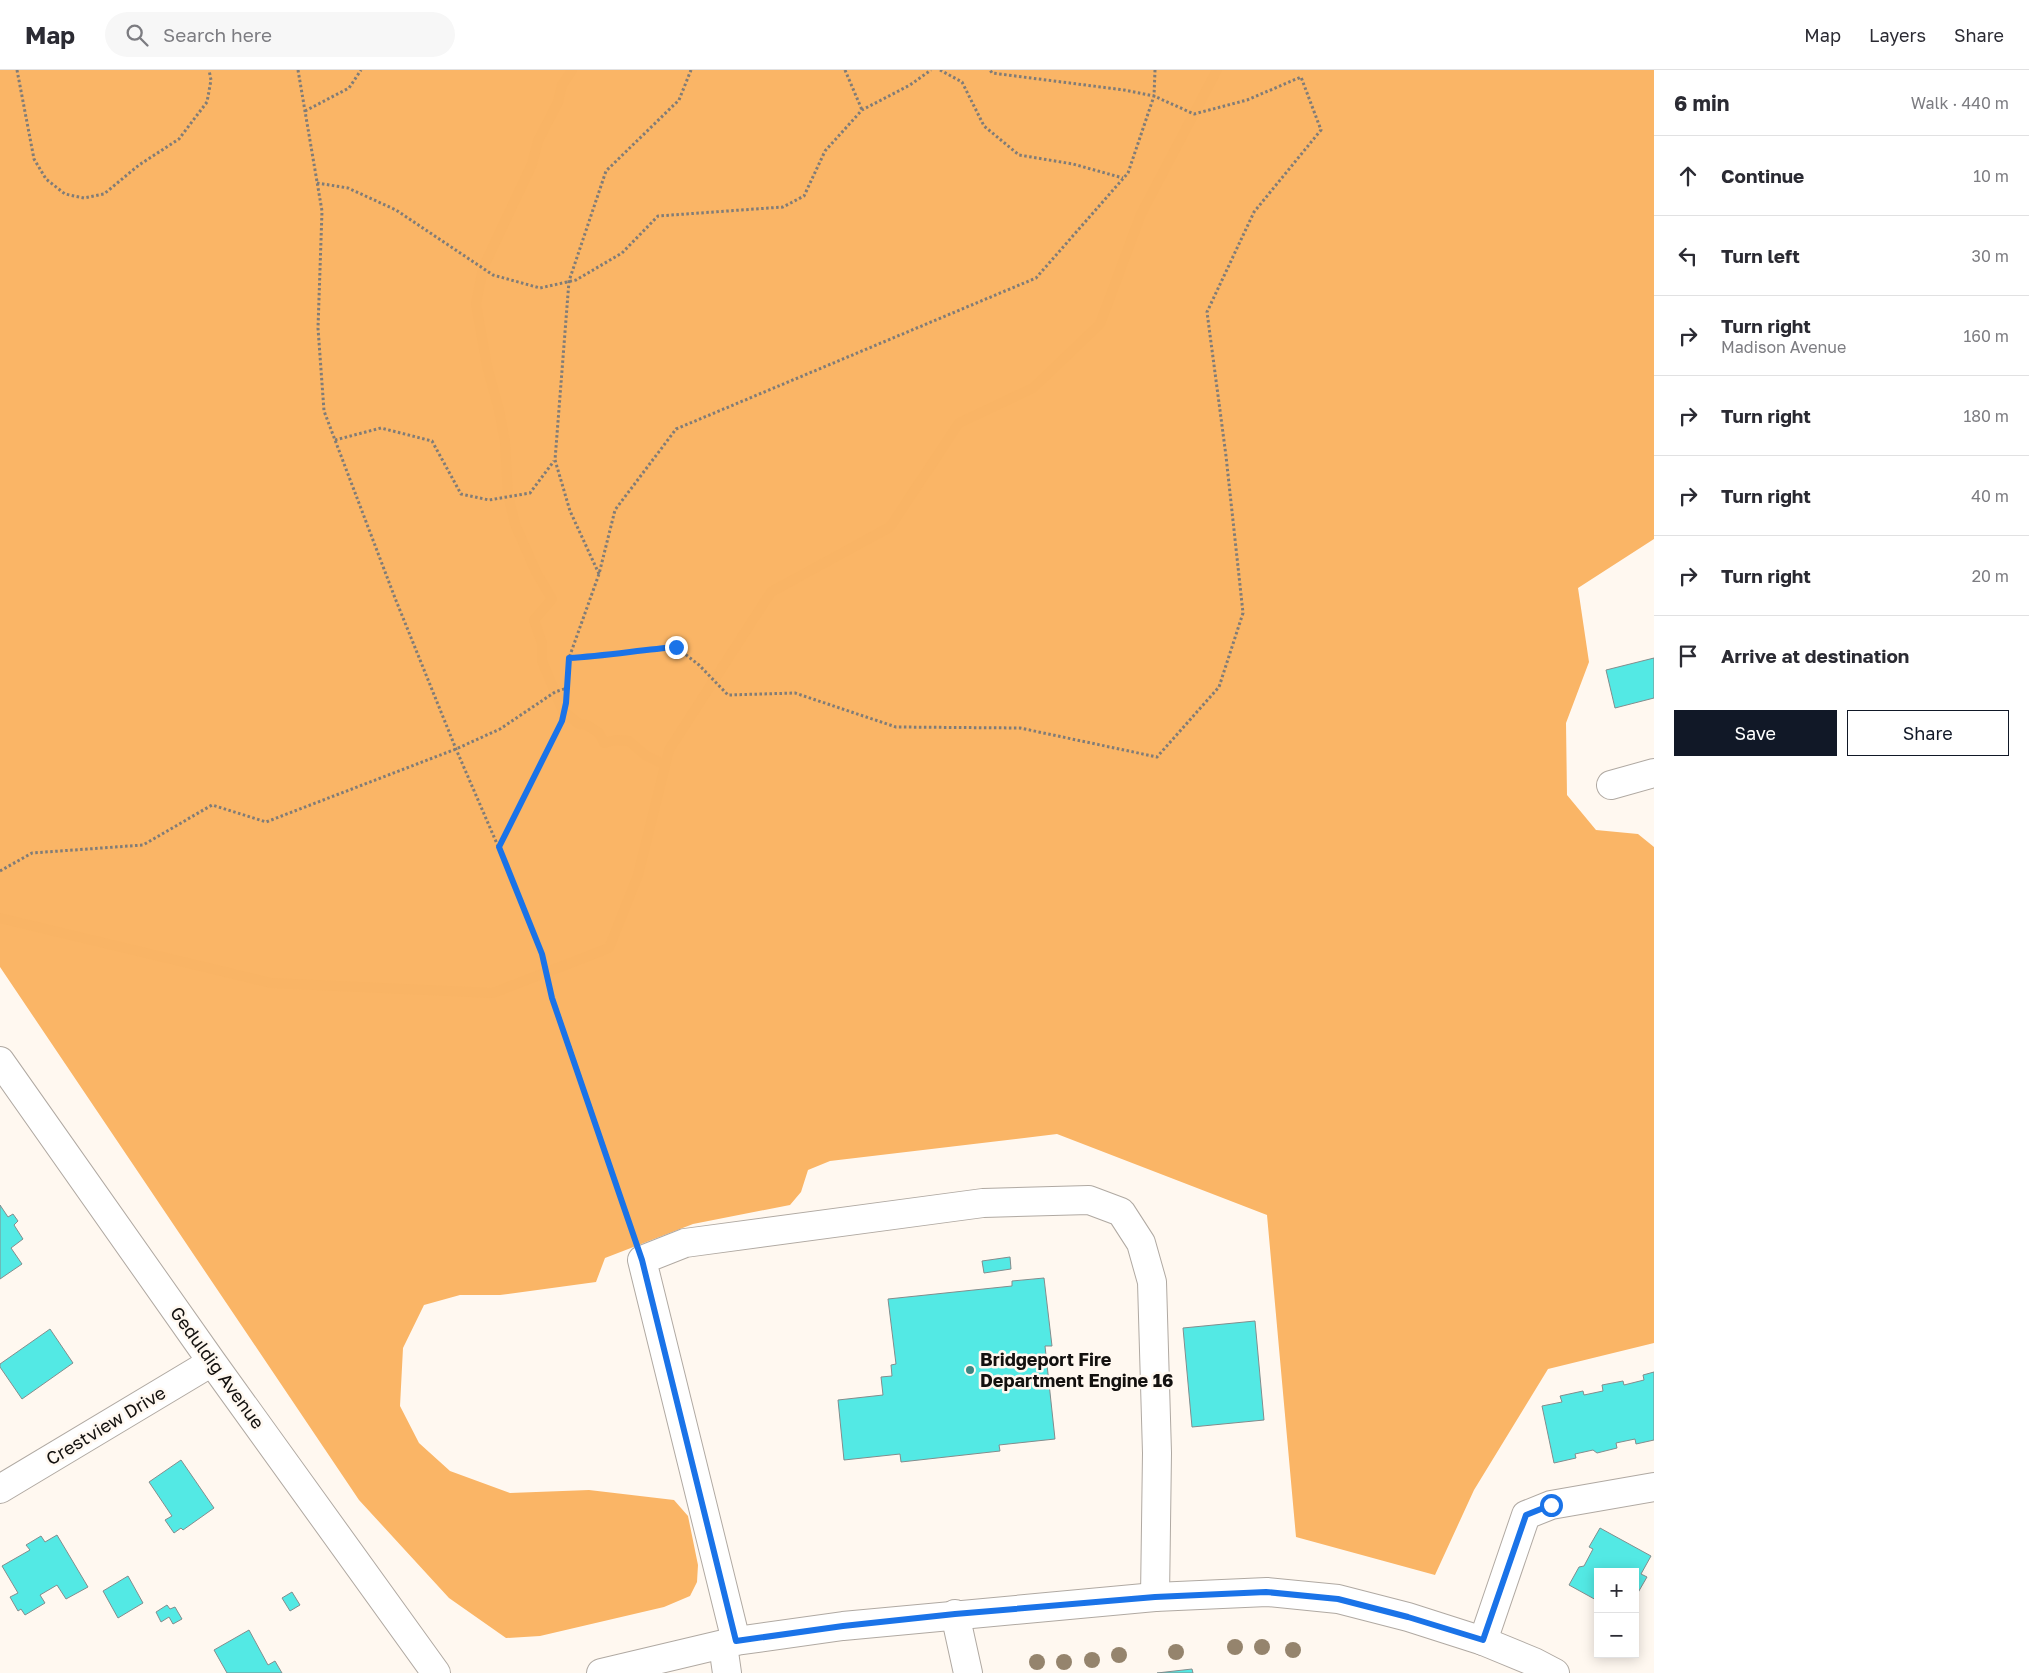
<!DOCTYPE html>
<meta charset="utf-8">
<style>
body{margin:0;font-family:"Golos Text",sans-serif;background:#f7f7f7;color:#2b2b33}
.controls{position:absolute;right:15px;bottom:15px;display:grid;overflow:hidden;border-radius:0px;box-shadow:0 2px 12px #0003}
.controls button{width:45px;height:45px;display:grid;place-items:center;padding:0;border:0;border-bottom:1px solid #e1e1e2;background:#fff;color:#2b2b33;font:25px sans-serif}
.stop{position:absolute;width:15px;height:15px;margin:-11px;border:4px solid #1a73e8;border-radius:50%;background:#fff}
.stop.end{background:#1a73e8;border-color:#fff;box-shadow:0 1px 5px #0008}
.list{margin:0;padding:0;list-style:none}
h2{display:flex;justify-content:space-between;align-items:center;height:65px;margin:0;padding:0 20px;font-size:21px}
h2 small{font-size:16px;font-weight:400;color:#7c7c81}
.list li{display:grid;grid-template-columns:32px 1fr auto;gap:15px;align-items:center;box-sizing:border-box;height:80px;padding:0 20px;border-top:1px solid #e1e1e2}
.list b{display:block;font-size:19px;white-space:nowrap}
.list p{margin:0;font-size:16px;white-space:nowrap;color:#7c7c81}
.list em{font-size:16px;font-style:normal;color:#7c7c81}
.actions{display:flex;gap:10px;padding:15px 20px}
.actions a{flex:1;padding:11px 0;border:1px solid #111827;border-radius:0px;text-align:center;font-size:18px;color:#111827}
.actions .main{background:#111827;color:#fff}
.icon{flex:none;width:28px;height:28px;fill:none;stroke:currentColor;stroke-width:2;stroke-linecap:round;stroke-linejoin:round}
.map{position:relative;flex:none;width:1654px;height:1603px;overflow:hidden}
header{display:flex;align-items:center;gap:30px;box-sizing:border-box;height:70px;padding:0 25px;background:#fff;border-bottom:1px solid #e1e1e2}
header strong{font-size:24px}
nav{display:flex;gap:28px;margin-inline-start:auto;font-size:18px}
.search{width:350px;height:45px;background:#f7f7f7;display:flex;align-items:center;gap:12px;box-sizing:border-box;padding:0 18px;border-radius:28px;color:#7c7c81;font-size:19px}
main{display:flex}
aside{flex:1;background:#fff}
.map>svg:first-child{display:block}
.forest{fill:#fab566}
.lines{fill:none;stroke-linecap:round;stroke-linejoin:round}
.stream{stroke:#f9b465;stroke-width:10}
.building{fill:#53e9e4;stroke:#838d8d}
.minor-casing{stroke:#b0a9a2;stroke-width:30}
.major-casing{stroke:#b0a9a2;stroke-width:30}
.path{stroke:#807c77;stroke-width:3;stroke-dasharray:2.5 2.5;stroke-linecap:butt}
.minor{stroke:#fff;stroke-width:28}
.major{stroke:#fff;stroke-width:28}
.tree{fill:#95846d}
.route{stroke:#1a73e8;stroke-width:6}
.poi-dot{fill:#3d8582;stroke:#fff8f0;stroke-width:2}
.labels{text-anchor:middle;stroke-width:5;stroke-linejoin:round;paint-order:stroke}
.poi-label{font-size:18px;font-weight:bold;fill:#13110f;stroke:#fff8f0;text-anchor:start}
.street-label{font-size:18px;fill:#13110f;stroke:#fff8f0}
</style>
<header>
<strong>Map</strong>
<div class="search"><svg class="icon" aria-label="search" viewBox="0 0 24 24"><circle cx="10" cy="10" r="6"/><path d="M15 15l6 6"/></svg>Search here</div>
<nav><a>Map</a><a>Layers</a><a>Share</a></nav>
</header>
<main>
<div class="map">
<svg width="1654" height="1603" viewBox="0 0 1654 1603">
<rect width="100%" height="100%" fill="#fff8f0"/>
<!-- forest -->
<path class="forest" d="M0 0H1654V469L1578 518 1589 592 1566 653 1567 725 1596 760 1638 764 1654 777V1273L1548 1299 1474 1420 1435 1505 1296 1467 1267 1145 1057 1064 830 1091 808 1100 801 1122 790 1135 693 1154 605 1188 596 1212 500 1225H460L424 1235 403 1278 400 1336 419 1373 450 1401 510 1423 589 1420 674 1430 688 1446 698 1495 697 1512 690 1526 664 1537 540 1566 506 1568 449 1528 359 1430 0 897Z"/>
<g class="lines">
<!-- stream -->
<path class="stream" d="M572 0 562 15 558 32 538 71 532 94 483 198 476 234 487 296 499 340 505 372 508 425 515 454 536 502 552 529 534 550 542 573V591L563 641 579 654 587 655 599 663 604 673 616 670 629 671 645 685 665 695
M0 848 271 913 493 923 609 878 638 805 669 680 771 522 890 457 959 353 1033 318 1100 254 1141 144 1217 0"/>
</g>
<!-- building -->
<path class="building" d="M1654 588V628L1615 638 1606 600Z
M0 1135 8 1147 13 1144 18 1151 14 1155 23 1169 11 1178 22 1194 0 1209Z
M1010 1187 1011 1199 984 1203 982 1191Z
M1044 1208 1052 1276H1045L1055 1369 999 1375 1000 1381 901 1392 900 1384 844 1390 838 1330 883 1325 881 1307 892 1306 891 1295 896 1294 888 1229 1012 1216V1211Z
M1255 1251 1264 1350 1192 1357 1183 1258Z
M50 1259 73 1293 22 1329 0 1297V1294Z
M1654 1302V1370L1636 1374 1635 1369 1616 1373 1617 1378 1597 1383 1593 1380 1575 1384 1576 1388 1554 1393 1542 1336 1562 1332 1560 1326 1583 1321 1584 1325 1603 1321 1602 1315 1623 1311 1624 1315 1644 1310 1643 1305Z
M181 1390 214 1438 183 1460 181 1458 174 1463 165 1450 172 1446 149 1412Z
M1600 1458 1651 1486 1641 1504 1647 1507 1636 1526 1635 1502H1598V1531L1569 1515 1579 1497 1584 1496 1593 1479 1589 1477Z
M57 1465 88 1517 66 1529 57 1515 40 1525 45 1533 25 1545 21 1539 18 1541 10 1527 18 1523 2 1496 30 1480 26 1475 41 1466 45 1472Z
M128 1506 143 1533 118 1548 103 1521Z
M292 1522 300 1535 290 1541 282 1528Z
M167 1535 170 1539 175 1537 182 1549 173 1554 169 1547 161 1552 156 1542Z
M249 1560 268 1595 275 1591 282 1603H227L214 1580Z
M1192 1599 1193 1603H1157Z"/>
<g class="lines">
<defs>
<path id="minor" d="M1611 715 1654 703
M0 991 212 1292 436 1603
M0 1419 212 1292
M955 1544 968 1603
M736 1571 642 1190 685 1173 983 1133 1089 1130 1121 1142 1141 1173 1152 1212 1157 1383 1155 1527
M1483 1571 1526 1445 1551 1435 1654 1417
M723 1575 727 1603"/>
<path id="major" d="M601 1603 736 1571 843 1556 1155 1527 1267 1522 1338 1529 1408 1547 1483 1571 1534 1592 1555 1603"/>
</defs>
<!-- minor casing -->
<use href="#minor" class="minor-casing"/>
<!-- major casing -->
<use href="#major" class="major-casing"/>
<!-- path -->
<path class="path" d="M17 0 34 89 46 109 65 124 84 128 104 124 139 95 179 69 207 32 211 10 209 0
M298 0 322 141 318 258 324 341 395 528 456 679 523 834 542 884 553 928 633 1161
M845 0 862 40
M940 0 962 12 984 56 1019 85 1073 94 1123 108
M305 41 349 18 361 0
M317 113 348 118 396 140 493 205 540 218 576 210 622 183 658 146 783 137 804 126 825 81 862 40 910 15 931 0
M335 370 381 358 432 371 461 424 489 430 530 423 554 391
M599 504 570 441 555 390 569 211 606 101 679 30 691 0
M569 588C605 586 640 580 676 577L699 595 728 625 795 623 896 657 1020 658 1157 687 1219 617 1243 543 1226 386 1207 242 1254 142 1321 60 1301 7 1247 30 1194 44 1154 26 1124 20 992 3 990 0
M499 776 562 651 566 633 569 588 599 504 615 440 676 359 1036 208 1128 103 1154 26 1155 0
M0 801 32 783 143 775 212 735 266 752 456 679 500 659 555 622 567 618"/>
<!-- minor -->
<use href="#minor" class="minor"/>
<!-- major -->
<use href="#major" class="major"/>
</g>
<!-- trees -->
<g class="tree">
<circle cx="1235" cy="1577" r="8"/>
<circle cx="1262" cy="1577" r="8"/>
<circle cx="1293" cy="1580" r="8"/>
<circle cx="1176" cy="1582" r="8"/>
<circle cx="1119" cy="1585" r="8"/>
<circle cx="1092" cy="1590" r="8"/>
<circle cx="1037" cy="1592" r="8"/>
<circle cx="1064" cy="1592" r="8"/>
</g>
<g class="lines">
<!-- route -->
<path class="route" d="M676 577C640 580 605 586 569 588L566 633 562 651 499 777 542 884 552 928 642 1190 736 1571 843 1556 955 1544 1155 1527 1266 1522 1338 1529 1408 1547 1483 1570 1526 1445 1551 1435"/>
</g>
<!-- markers -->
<circle class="poi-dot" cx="970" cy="1300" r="5"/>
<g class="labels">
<!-- poi labels -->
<g class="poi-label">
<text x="980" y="1296">Bridgeport Fire<tspan x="980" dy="21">Department Engine 16</tspan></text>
</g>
<!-- street labels -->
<g class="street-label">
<text transform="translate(217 1298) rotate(54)" y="6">Geduldig Avenue</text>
<text transform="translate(106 1356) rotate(-31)" y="6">Crestview Drive</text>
</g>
</g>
</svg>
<div class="controls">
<button>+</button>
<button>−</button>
</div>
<div class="stop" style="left:1551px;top:1435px"></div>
<div class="stop end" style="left:676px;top:577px"></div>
</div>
<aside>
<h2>6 min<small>Walk · 440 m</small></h2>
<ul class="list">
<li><svg class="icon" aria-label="ahead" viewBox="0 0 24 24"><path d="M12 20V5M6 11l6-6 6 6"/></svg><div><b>Continue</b></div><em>10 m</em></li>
<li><svg class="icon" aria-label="left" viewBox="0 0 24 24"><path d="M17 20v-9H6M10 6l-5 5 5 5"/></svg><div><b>Turn left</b></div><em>30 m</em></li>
<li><svg class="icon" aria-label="right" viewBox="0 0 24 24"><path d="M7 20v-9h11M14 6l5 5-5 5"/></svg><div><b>Turn right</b><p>Madison Avenue</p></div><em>160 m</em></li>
<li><svg class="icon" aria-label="right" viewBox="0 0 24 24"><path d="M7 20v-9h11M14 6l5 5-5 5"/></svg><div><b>Turn right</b></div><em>180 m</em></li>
<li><svg class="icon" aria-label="right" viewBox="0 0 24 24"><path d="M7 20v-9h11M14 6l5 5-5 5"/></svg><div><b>Turn right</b></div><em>40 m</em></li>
<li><svg class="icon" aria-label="right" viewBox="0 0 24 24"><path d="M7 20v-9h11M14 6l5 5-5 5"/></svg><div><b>Turn right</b></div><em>20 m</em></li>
<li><svg class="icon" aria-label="arrive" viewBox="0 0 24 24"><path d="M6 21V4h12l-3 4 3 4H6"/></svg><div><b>Arrive at destination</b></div></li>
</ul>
<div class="actions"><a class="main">Save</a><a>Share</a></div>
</aside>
</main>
